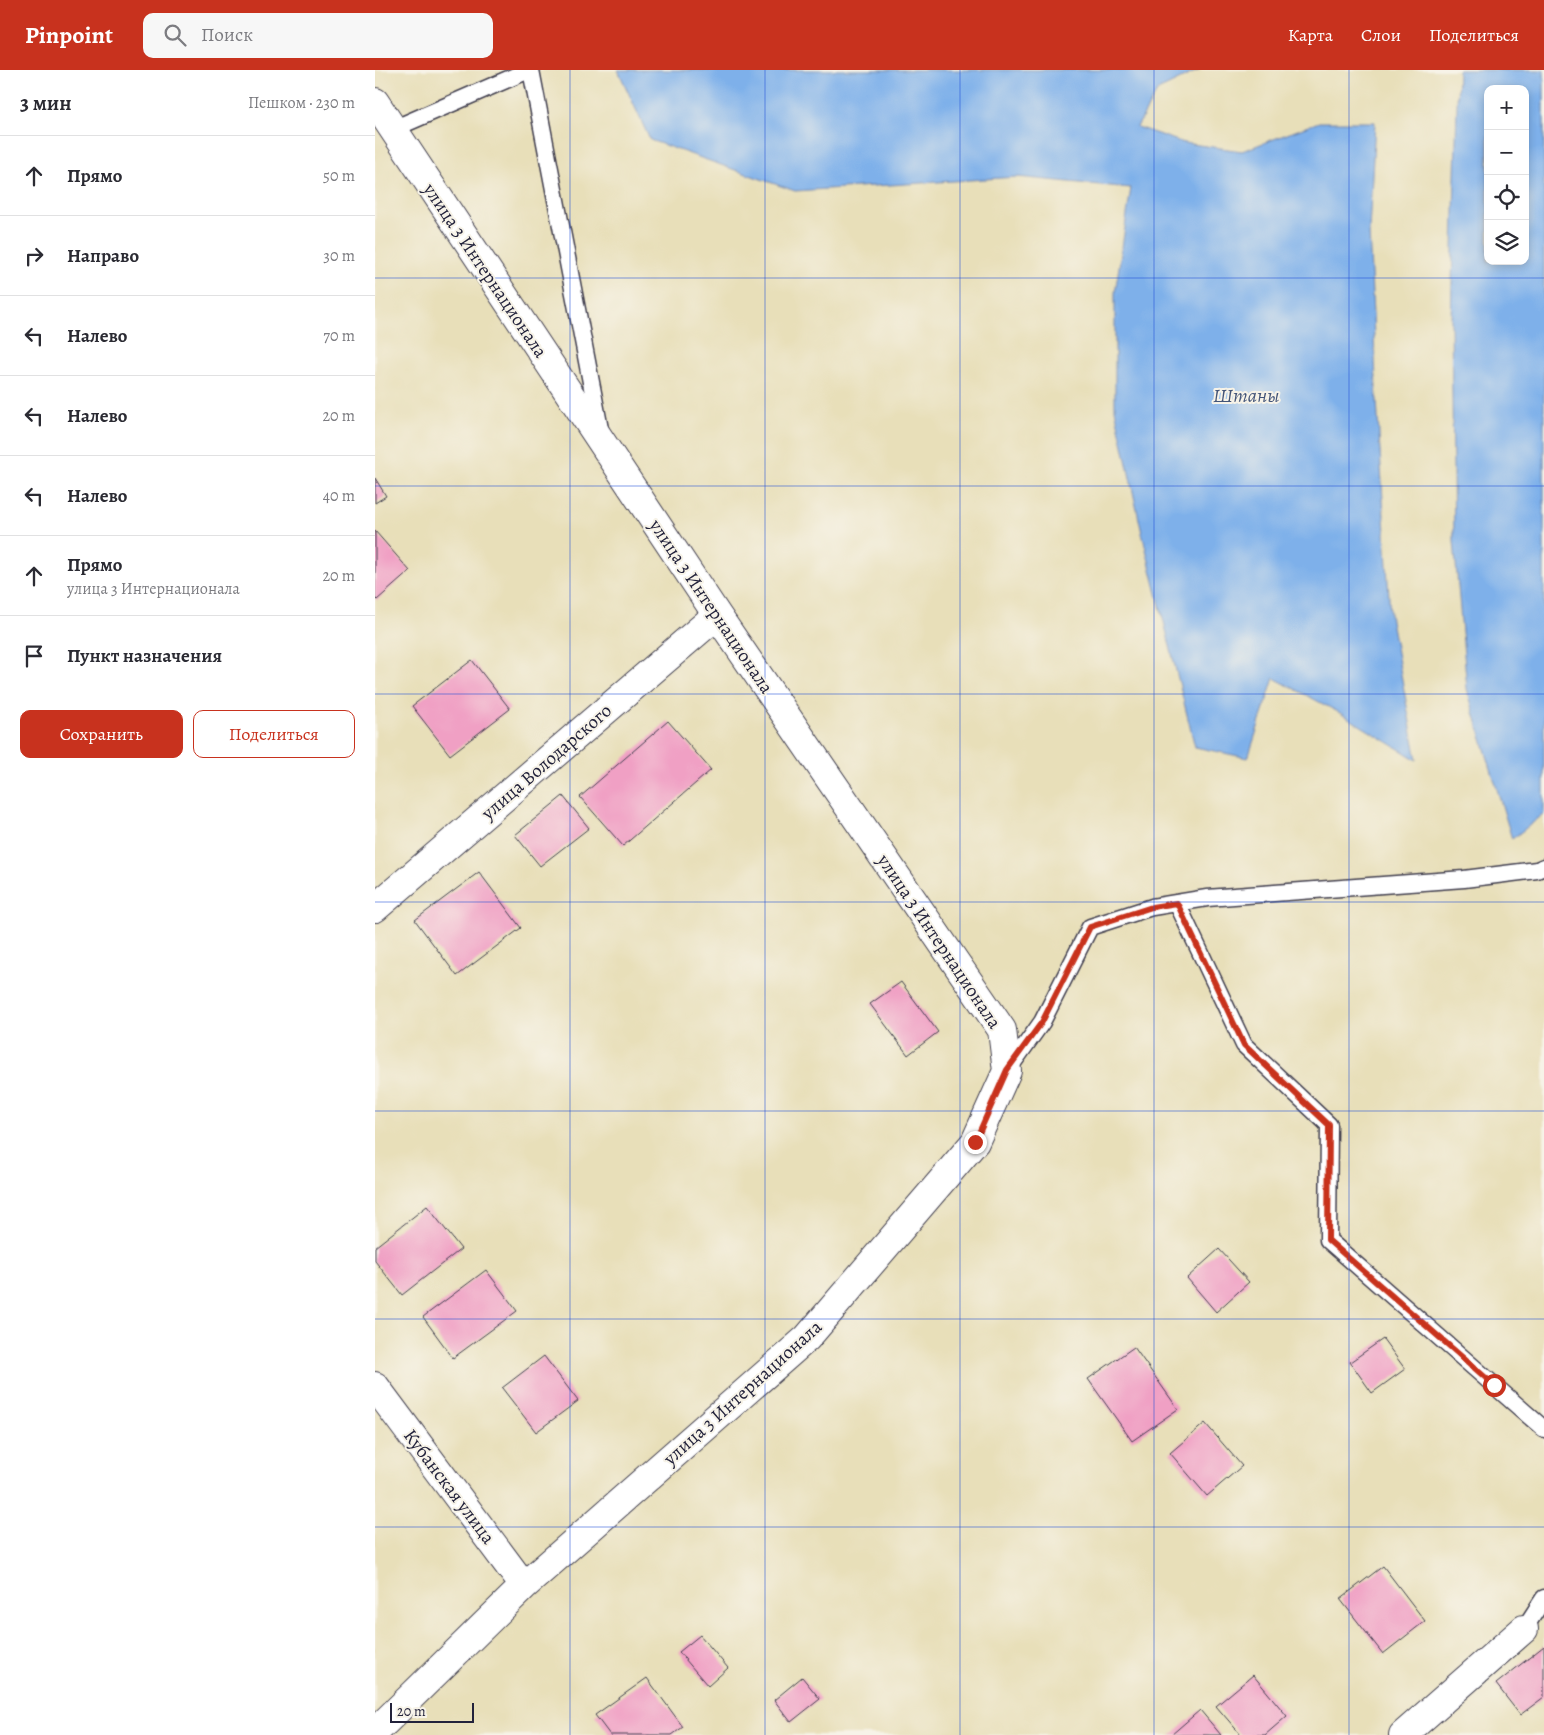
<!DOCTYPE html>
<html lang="ru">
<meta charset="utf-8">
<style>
body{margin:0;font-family:Alegreya,serif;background:#f7f7f7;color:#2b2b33}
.controls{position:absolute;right:15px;top:15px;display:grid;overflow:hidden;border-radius:10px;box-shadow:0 2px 8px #0003}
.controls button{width:45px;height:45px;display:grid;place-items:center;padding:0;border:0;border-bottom:1px solid #e1e1e2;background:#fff;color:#2b2b33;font:25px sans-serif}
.scale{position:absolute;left:15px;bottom:12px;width:84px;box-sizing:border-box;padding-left:5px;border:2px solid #22223b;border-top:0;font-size:14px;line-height:18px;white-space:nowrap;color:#22223b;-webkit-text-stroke:4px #f7f3e8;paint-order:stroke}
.stop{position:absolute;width:15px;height:15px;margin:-11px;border:4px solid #c8321e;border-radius:50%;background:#fff}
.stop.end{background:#c8321e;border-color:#fff;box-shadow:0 1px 5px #0008}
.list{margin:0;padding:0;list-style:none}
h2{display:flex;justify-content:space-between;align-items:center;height:65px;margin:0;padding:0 20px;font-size:21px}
h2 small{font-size:16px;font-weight:400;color:#7c7c81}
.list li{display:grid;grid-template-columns:32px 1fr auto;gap:15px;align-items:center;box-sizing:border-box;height:80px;padding:0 20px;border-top:1px solid #e1e1e2}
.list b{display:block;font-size:19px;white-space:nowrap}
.list p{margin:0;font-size:16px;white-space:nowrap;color:#7c7c81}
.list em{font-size:16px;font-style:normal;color:#7c7c81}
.actions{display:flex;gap:10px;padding:15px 20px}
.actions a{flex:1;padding:11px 0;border:1px solid #c8321e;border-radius:10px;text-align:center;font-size:18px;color:#c8321e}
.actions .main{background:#c8321e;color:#fff}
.icon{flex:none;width:28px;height:28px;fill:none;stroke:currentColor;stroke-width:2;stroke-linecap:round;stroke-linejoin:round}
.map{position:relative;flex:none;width:1169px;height:1665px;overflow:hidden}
header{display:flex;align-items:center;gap:30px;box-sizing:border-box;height:70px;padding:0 25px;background:#c8321e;color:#fff}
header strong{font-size:24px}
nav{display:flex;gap:28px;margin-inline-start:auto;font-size:18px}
.search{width:350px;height:45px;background:#f7f7f7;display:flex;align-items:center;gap:12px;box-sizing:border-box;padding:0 18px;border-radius:10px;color:#7c7c81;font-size:19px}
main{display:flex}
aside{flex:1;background:#fff}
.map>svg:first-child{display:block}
.water{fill:#7eb0ea;stroke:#506992;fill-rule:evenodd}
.building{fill:#f0a0c4}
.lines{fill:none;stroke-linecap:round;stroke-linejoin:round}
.service-casing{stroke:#403e4e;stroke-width:19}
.minor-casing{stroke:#403e4e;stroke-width:30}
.service{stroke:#fff;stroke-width:16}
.minor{stroke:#fff;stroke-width:28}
.route{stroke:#c8321e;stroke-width:6}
.grid{fill:none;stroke:#1d4ed8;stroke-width:1;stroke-opacity:0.55}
.labels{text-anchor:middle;stroke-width:4;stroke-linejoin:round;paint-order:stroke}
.street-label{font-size:19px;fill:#22223b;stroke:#f7f3e8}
.water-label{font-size:20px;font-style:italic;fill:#425478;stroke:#f7f3e8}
</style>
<header>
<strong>Pinpoint</strong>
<div class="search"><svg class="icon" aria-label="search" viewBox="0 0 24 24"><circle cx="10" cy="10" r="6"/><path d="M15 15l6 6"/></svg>Поиск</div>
<nav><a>Карта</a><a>Слои</a><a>Поделиться</a></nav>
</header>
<main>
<aside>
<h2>3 мин<small>Пешком · 230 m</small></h2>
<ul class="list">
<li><svg class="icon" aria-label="ahead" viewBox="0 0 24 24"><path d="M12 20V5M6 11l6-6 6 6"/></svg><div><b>Прямо</b></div><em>50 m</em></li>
<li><svg class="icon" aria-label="right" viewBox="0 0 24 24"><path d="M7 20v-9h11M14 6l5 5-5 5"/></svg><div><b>Направо</b></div><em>30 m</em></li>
<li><svg class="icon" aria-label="left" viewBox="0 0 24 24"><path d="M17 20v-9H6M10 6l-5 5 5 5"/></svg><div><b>Налево</b></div><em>70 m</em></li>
<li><svg class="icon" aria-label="left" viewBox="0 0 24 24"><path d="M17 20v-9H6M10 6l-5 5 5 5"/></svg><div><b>Налево</b></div><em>20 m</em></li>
<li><svg class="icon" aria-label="left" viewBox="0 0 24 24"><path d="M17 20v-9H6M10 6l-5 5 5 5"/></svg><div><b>Налево</b></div><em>40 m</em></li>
<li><svg class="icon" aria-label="ahead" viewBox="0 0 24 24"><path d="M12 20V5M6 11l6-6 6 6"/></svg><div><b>Прямо</b><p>улица 3 Интернационала</p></div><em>20 m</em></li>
<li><svg class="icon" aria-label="arrive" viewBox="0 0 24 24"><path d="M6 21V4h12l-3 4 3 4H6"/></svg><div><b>Пункт назначения</b></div></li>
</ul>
<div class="actions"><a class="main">Сохранить</a><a>Поделиться</a></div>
</aside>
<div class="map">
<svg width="1169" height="1665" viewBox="0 0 1169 1665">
<rect width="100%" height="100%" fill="#f7f3e8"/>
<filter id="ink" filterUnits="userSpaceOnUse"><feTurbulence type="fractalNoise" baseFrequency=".02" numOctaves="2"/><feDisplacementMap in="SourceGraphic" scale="10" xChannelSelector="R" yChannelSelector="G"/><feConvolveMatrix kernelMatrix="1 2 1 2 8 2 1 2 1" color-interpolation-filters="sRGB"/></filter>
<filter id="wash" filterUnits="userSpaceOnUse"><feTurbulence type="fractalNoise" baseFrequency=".0096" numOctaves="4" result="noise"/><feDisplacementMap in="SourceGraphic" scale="20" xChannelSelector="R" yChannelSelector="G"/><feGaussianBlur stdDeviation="1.12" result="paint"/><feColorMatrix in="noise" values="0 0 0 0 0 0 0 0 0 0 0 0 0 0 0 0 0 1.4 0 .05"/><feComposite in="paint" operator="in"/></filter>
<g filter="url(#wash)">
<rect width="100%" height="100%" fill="#e8dfb9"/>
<!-- water -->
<path class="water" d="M243 0H824L783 20 762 57 809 73 867 81 944 52H1000L994 160 1002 331 1015 545 1042 690 965 643 899 608 873 688 820 677 767 463 740 339V223L756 118 642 107 420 121 275 70Z
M1083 0H1169V744L1137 769 1092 619 1079 471 1076 250ZM1113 19H1150V191H1113Z"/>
<g id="blocks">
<!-- building -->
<path class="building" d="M0 408 11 426 0 433Z
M0 461 35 501 2 530 0 528Z
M97 590 135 639 75 685 37 636Z
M293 651 336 700 248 776 205 727Z
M188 726 214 758 165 796 140 765Z
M104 802 146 858 82 906 40 850Z
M526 912 563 962 533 985 495 934Z
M52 1136 86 1179 27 1225 0 1191V1177Z
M844 1179 874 1212 841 1242 812 1208Z
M111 1200 142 1241 78 1288 48 1247Z
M1008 1269 1030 1299 997 1323 975 1292Z
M759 1277 803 1339 757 1371 713 1309Z
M169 1286 203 1331 161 1362 127 1318Z
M830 1353 867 1396 832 1426 795 1383Z
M1008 1496 1050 1551 1008 1584 965 1529Z
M325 1565 353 1598 333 1616 304 1582Z
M1169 1576V1627L1145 1645 1121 1614Z
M878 1605 912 1646 890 1665H866L841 1636Z
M427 1607 445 1629 416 1652 399 1630Z
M272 1608 308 1657 297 1665H235L220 1645Z
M825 1640 846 1665H796Z"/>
</g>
</g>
<g filter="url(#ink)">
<use href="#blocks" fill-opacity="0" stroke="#403e4e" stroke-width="1"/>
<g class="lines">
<defs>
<path id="service" d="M156 0 225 359
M18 59 154 0
M802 833 869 975 954 1055 953 1170 1169 1359
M632 1001 667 952 715 857 777 837 832 828 1089 809 1162 800 1169 797
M1149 1559 1169 1528"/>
<path id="minor" d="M0 32 342 545 627 960 632 1001 600 1072 432 1268 149 1516 0 1662
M0 838 342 545
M0 1316 149 1516
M1028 1665 1149 1559"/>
</defs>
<!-- service casing -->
<use href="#service" class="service-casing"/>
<!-- minor casing -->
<use href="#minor" class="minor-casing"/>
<!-- service -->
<use href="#service" class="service"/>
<!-- minor -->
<use href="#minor" class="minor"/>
</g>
</g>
<g class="lines" filter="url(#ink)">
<!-- route -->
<path class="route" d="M600 1072 632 1000 667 952 715 857 777 837 802 833 869 975 954 1055 953 1170 1119 1315"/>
</g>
<!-- grid -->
<path class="grid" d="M195 0V1665M390 0V1665M585 0V1665M779 0V1665M974 0V1665M0 208H1169M0 416H1169M0 624H1169M0 832H1169M0 1041H1169M0 1249H1169M0 1457H1169"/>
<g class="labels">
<!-- street labels -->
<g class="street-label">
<text transform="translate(111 200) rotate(56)" y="7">улица 3 Интернационала</text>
<text transform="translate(337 536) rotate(56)" y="7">улица 3 Интернационала</text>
<text transform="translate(171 691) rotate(-41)" y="7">улица Володарского</text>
<text transform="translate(565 871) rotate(56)" y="7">улица 3 Интернационала</text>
<text transform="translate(367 1322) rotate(-42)" y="7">улица 3 Интернационала</text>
<text transform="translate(75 1416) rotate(53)" y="7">Кубанская улица</text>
</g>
<!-- water labels -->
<g class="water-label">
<text x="871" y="332">Штаны</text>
</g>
</g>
</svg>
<div class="controls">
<button>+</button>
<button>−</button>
<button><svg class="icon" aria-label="locate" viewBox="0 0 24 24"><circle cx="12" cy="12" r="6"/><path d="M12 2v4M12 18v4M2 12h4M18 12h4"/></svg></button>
<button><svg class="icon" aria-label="layers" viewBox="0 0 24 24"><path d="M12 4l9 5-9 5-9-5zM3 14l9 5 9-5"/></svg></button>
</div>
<div class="scale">20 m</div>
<div class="stop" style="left:1119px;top:1315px"></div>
<div class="stop end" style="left:600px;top:1072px"></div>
</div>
</main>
